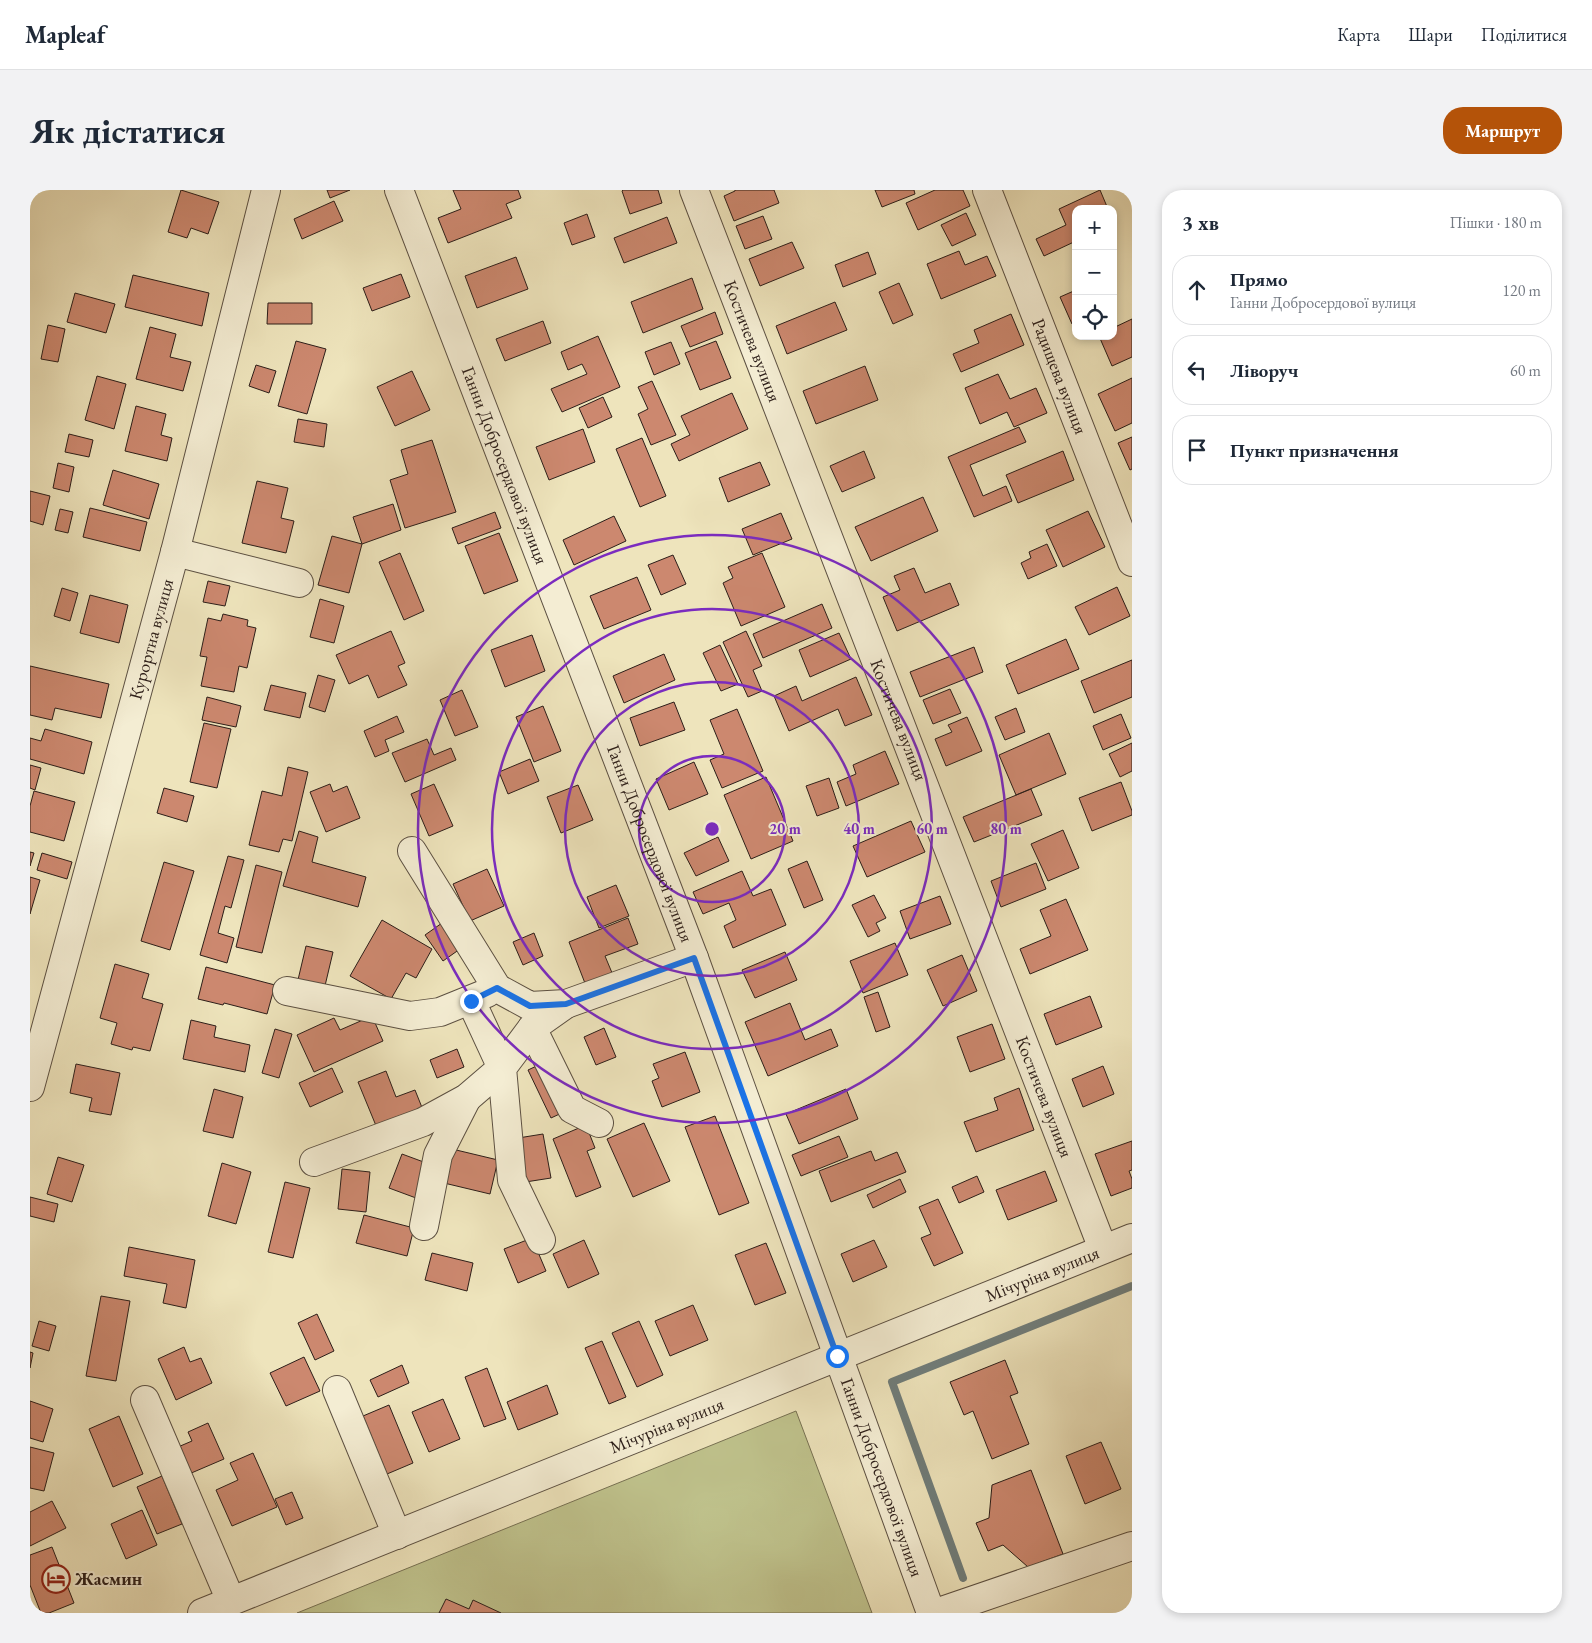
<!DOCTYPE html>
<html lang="uk">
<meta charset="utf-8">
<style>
body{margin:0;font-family:"EB Garamond",serif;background:#f2f2f3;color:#1f2937}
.controls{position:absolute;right:15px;top:15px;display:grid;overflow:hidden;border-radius:10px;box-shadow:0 2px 8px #0003}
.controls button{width:45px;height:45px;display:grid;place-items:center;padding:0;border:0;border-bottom:1px solid #e0e1e3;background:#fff;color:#1f2937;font:25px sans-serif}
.stop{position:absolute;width:15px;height:15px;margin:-11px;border:4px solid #1a73e8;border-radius:50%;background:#fff}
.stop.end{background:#1a73e8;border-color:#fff;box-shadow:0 1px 5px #0008}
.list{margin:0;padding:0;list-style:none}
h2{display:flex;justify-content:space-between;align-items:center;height:65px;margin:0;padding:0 20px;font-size:21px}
h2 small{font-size:16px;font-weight:400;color:#747a83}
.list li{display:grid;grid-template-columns:32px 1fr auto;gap:15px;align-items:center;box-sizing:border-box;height:70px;margin:0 10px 10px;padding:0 10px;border:1px solid #e0e1e3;border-radius:20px}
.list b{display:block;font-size:19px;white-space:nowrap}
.list p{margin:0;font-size:16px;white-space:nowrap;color:#747a83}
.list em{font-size:16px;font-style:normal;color:#747a83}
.icon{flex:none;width:28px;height:28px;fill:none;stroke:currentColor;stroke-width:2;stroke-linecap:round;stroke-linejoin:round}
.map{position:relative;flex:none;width:1102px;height:1423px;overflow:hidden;border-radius:20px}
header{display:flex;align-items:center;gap:30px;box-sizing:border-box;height:70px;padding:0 25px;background:#fff;border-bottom:1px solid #e0e1e3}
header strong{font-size:24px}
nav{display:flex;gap:28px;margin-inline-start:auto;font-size:18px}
.intro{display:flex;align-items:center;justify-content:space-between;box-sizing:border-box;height:120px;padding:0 30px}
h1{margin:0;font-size:35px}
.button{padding:12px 22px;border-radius:20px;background:#b45309;color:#fff;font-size:18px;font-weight:700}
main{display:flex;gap:30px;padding:0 30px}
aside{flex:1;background:#fff;border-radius:20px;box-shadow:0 2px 8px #0003}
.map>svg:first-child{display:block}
.green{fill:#bfc28c;stroke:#767052}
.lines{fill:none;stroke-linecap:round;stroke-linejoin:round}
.stream{stroke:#707d7a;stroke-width:8}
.building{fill:#cc886f;stroke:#2c1e19}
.minor-casing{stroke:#5c5042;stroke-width:30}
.minor{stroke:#f4edd3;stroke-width:28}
.route{stroke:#1a73e8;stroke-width:6}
.ring{fill:none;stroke:#7b2cbf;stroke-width:2.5}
.labels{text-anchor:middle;stroke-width:4;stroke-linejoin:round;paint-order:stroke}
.street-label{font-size:18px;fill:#2c1e19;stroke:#f4edd3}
.poi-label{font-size:18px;font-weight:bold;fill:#2c1e19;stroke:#f4edd3;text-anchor:start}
.centre{fill:#7b2cbf;stroke:#f4edd3;stroke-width:2.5}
.ring-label{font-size:15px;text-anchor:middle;font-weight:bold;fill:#7b2cbf;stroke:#f4edd3;stroke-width:4;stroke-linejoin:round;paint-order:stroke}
</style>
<header>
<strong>Mapleaf</strong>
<nav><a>Карта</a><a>Шари</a><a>Поділитися</a></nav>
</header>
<div class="intro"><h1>Як дістатися</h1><a class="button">Маршрут</a></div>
<main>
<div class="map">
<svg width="1102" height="1423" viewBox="0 0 1102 1423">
<rect width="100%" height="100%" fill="#eee4bc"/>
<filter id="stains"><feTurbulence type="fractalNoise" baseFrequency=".004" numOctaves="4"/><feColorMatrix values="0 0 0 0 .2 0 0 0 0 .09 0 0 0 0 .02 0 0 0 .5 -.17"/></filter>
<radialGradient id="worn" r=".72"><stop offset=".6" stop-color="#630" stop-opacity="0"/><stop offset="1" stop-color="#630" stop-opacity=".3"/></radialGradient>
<!-- green -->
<path class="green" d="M766 1221 842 1423H267Z"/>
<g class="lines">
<!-- stream -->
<path class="stream" d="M933 1388 862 1192 1102 1096"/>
</g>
<!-- building -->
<path class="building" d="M151 0 189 12 178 44 161 38 157 48 138 42Z
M297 0H320L300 8Z
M423 0H488L491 8 476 14 482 28 418 53 408 28 431 19Z
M593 0H628L632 13 600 24 592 1Z
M705 0H744L749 13 704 31 694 6 705 1Z
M845 0H884L885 4 852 17Z
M905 0H933L940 16 888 40 876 13Z
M1070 0 1078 19H1046V51L1014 66 1006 49 1036 35 1029 19Z
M304 11 313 31 272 49 264 29Z
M936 23 946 45 922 56 911 35Z
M557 24 565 47 542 55 534 33Z
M733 26 742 49 715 59 706 36Z
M637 27 647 53 594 73 584 48Z
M762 52 774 78 730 96 719 69Z
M929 61 935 75 957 66 966 86 911 109 897 74Z
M838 62 846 84 813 97 805 75Z
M486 67 498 99 447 118 435 86Z
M371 84 380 107 342 121 333 98Z
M103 85 179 103 172 136 95 117Z
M662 88 673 119 613 143 601 112Z
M869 93 883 125 863 134 849 102Z
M1046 100V132L1042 134 1030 107Z
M45 103 85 114 76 143 37 132Z
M805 112 817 140 757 164 746 136Z
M238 113H282V134H237Z
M685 122 693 144 660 157 651 136Z
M981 124 994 155 931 182 923 164 949 153 944 140Z
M1102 129V167L1082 176 1069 146H1083V138Z
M513 131 521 153 475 171 466 149Z
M18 135 35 139 28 172 11 169Z
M120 137 146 144 140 167 161 172 153 201 106 189Z
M568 146 590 197 532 222 521 199 557 184 552 174 538 180 531 162Z
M266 151 296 159 277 224 248 216Z
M686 151 701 188 670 200 655 163Z
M641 152 650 174 624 185 615 162Z
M226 175 246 181 239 203 219 196Z
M835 176 848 210 786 234 773 201Z
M382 181 400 220 365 236 347 197Z
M968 184 980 209 1006 198 1017 223 984 237 977 222 950 234 935 198Z
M67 186 96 194 84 239 55 230Z
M1102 188V233L1085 241 1068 204Z
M622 191 646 245 621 255 608 224 618 219 608 197Z
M702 203 718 239 649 271 641 254 660 245 651 226Z
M573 207 582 227 558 238 549 218Z
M106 216 136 224 131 245 142 248 137 271 95 261Z
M268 229 297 234 294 257 264 252Z
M989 237 996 252 940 275 953 306 976 296 982 311 944 327 918 267Z
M553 239 565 272 519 290 506 257Z
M39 244 63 250 59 267 35 262Z
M1102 247V279L1100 280 1088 253Z
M612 248 636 306 610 317 586 259Z
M402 250 426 322 375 338 360 290 378 284 371 260Z
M834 261 845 288 812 302 800 276Z
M1033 261 1044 290 988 313 976 285Z
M730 272 740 295 698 312 689 288Z
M28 273 44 277 39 302 23 298Z
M83 280 129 294 119 329 73 315Z
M227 291 258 298 251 328 264 331 256 363 212 353Z
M0 301 20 306 13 335 0 331Z
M893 307 908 341 841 371 825 337Z
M363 314 371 340 332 354 323 327Z
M60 318 117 332 110 361 53 347Z
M30 319 43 322 38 343 25 340Z
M1058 321 1075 357 1033 377 1016 340Z
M465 322 471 338 428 354 422 338Z
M751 323 762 349 723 365 712 339Z
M584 326 596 351 544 375 533 350Z
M469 343 488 391 454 404 435 356Z
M302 346 332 354 319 403 288 395Z
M1017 354 1027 376 998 389 991 373 1001 368 999 362Z
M370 363 394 421 374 430 349 372Z
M732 363 755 417 711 436 693 393 703 388 698 377Z
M643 365 656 394 631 405 618 375Z
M884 378 895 403 920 393 929 415 867 441 853 407 870 400 864 386Z
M607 387 621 420 574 439 560 406Z
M178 391 200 396 195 416 173 412Z
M1087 397 1100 426 1059 445 1045 417Z
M32 398 48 403 40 431 24 426Z
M60 405 98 415 89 453 50 443Z
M290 409 314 416 304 453 280 447Z
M792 414 802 438 733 468 723 444Z
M193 424 218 430 217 436 226 438 217 478 209 476 204 502 171 496 177 467 170 466 178 428 191 431Z
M361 441 375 473 368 476 377 495 348 508 338 485 319 494 306 465Z
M716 441 732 476 723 480 732 501 718 507 693 452Z
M809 443 821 469 780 487 769 460Z
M502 445 515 481 475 497 461 460Z
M1036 449 1049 479 988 504 976 475Z
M690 455 708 494 691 501 673 463Z
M944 457 953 482 890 507 880 482Z
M634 464 645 490 594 513 583 486Z
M1102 470V507L1064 523 1051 491Z
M0 476 79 494 71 528 25 518 22 530 0 525Z
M288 485 305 490 295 522 279 517Z
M826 487 842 525 815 536 808 519 759 541 744 506 766 496 772 511Z
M241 495 276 503 270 528 234 520Z
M920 499 931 523 903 534 893 510Z
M432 500 448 537 425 546 410 510Z
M177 507 211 516 206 537 172 530Z
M644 512 655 540 610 556 600 528Z
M513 516 531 561 504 572 486 527Z
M986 518 995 542 975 550 965 527Z
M707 519 733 581 692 598 680 570 694 564 680 530Z
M1091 524 1101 548 1073 560 1063 536Z
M367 526 374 542 355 550 359 561 345 567 334 541Z
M937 527 952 561 916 576 905 549 922 542 918 535Z
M174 533 201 539 187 598 160 592Z
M15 539 62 552 54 584 0 569V548L11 551Z
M1019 543 1036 584 986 605 969 565Z
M397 549 404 565 421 558 426 570 375 592 362 563Z
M1102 553V581L1090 587 1079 564Z
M855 561 869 594 816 616 807 592 826 584 823 575Z
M500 569 509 591 478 604 469 582Z
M664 572 678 604 639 620 626 589Z
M0 575 11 578 5 600 0 598Z
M258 577 278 582 262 651 253 649 249 662 219 655 232 601 252 606Z
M736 587 763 651 721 669 694 605Z
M799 588 809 618 787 626 776 596Z
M1091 592 1102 621V625L1062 641 1049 608Z
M300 594 303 602 317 596 330 628 296 642 280 602Z
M404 594 423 636 399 646 381 604Z
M548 595 563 630 531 643 517 607Z
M134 598 164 606 157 632 127 623Z
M1001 599 1012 625 944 652 933 627Z
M4 601 45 612 34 651 0 642V616Z
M881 631 895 662 837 687 823 656Z
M1033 640 1049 678 1018 691 1001 654Z
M269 641 288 647 282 672 336 687 328 717 253 696Z
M688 647 699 671 666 686 654 663Z
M0 662 4 663 0 676Z
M12 663 42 672 37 689 7 680Z
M198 666 214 670 201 718 195 716 188 743 204 748 197 773 170 765Z
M777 671 793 710 774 718 758 679Z
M134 672 164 681 140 760 111 751Z
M1006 673 1016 699 971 717 961 691Z
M226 675 252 682 232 763 206 757Z
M457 679 474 716 440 731 423 694Z
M712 681 723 706 741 699 756 735 703 758 694 736 706 730 699 713 673 724 663 702Z
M0 687 10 690 0 724Z
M586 695 599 726 569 738 557 707Z
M844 705 856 728 846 733 850 741 838 747 822 715Z
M910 706 921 734 880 749 870 721Z
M1036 709 1058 760 1000 784 990 759 1021 746 1010 720Z
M598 728 608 754 575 766 585 790 558 801 539 752Z
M352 730 402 759 386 788 376 783 361 809 320 786Z
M412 733 430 759 413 771 395 745Z
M504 743 513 766 493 775 483 752Z
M865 753 878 785 833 803 820 771Z
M276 756 303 762 294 800 267 794Z
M755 762 767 790 725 808 712 780Z
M932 765 947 801 913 816 897 780Z
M85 774 119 784 112 808 133 814 120 861 103 857 102 860 81 854 87 833 70 828Z
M176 777 245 795 237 824 194 813 193 815 168 809Z
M848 802 860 837 846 842 834 807Z
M1060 806 1072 837 1026 855 1014 824Z
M760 813 775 850 801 839 808 856 738 886 715 832Z
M342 826 353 851 284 882 267 845 304 828 310 840Z
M161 830 186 836 184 847 220 855 215 882 153 869Z
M962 834 975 869 940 882 927 847Z
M574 838 586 867 566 875 554 847Z
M245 839 262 844 249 888 232 883Z
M427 859 434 877 407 888 400 870Z
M655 862 670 902 632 917 622 891 629 888 623 874Z
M513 873 536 921 521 928 498 880Z
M46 874 90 883 81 925 59 921 62 908 40 903Z
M1073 876 1084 904 1053 917 1042 889Z
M302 878 313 902 280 917 269 893Z
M356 881 366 907 385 900 395 925 349 943 328 892Z
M989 898 1004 940 946 962 934 932 968 920 964 908Z
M184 899 213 907 203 948 173 941Z
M816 899 828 929 769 954 756 924Z
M685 926 719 1013 689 1025 655 937Z
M614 933 640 991 603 1007 577 949Z
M556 935 565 958 557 961 571 997 546 1007 523 949Z
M513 944 521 988 489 993 482 949Z
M809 946 818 967 771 986 762 965Z
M1102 951V980L1099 981 1102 989V998L1081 1006 1065 964Z
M422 959 468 970 460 1004 414 993Z
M841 961 845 971 867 962 876 982 801 1012 789 981Z
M372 964 399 974 386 1008 359 998Z
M28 967 54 975 42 1012 17 1004Z
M192 973 221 982 206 1034 178 1026Z
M312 979 340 982 336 1022 308 1019Z
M1015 981 1027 1011 978 1030 966 1000Z
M947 986 954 1002 929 1013 922 997Z
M870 989 876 1002 843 1018 837 1005Z
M255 992 280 998 263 1068 238 1062Z
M0 1007 28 1014 24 1032 0 1026Z
M908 1009 933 1063 904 1076 891 1048 901 1044 889 1017Z
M334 1025 384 1038 377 1066 326 1053Z
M502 1048 516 1081 488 1093 474 1059Z
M554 1050 569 1084 538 1098 523 1064Z
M844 1050 857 1077 823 1092 811 1064Z
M736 1053 756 1103 725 1115 705 1065Z
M99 1057 165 1070 156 1118 133 1113 137 1094 94 1086Z
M402 1063 443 1073 437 1101 395 1090Z
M71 1106 100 1111 86 1191 56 1186Z
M663 1115 678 1150 640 1166 625 1131Z
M287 1124 304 1161 285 1170 268 1133Z
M9 1131 26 1136 19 1161 2 1156Z
M609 1131 633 1185 607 1197 582 1143Z
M572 1151 596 1207 579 1214 555 1158Z
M154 1157 160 1172 171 1168 182 1193 146 1210 128 1169Z
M0 1162 3 1163 0 1178Z
M274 1167 290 1201 256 1216 240 1183Z
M975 1170 988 1203 980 1206 999 1254 962 1269 943 1221 934 1225 920 1192Z
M372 1175 379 1193 348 1207 340 1190Z
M457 1178 476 1229 454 1237 435 1187Z
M517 1195 528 1224 488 1240 477 1212Z
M413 1209 430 1249 399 1262 382 1222Z
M0 1211 23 1219 13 1252 0 1248Z
M359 1215 383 1273 357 1284 333 1226Z
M89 1226 113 1284 83 1297 59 1239Z
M178 1233 194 1269 159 1284 148 1257 162 1251 158 1242Z
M1071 1252 1091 1299 1055 1314 1036 1266Z
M0 1257 24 1263 14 1301 0 1298Z
M223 1263 247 1317 202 1336 186 1300 208 1290 200 1273Z
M1001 1280 1033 1364 998 1377 973 1355 958 1361 946 1333 959 1328 962 1295Z
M132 1286 152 1334 127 1344 107 1297Z
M262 1302 273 1328 256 1335 245 1309Z
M22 1311 36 1338 0 1356V1322Z
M112 1320 127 1355 96 1369 81 1334Z
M22 1357 44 1413 19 1423H11L0 1395V1365Z
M416 1409 439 1419 443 1410 471 1423H409Z"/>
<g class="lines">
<defs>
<g id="minor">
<path id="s1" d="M369 0 664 768 901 1423"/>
<path id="s2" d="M664 0 1073 1059"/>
<path id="s3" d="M957 0 1102 372"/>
<path d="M145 362 269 393"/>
<path d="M382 661 467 798 500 816 536 814 664 768"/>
<path d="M257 801 380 826 410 822 457 803"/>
<path d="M502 838 542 919 569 933"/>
<path id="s4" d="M0 897 145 362 236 0"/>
<path d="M284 972 393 932 437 908 472 878 441 811"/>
<path d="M394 1036 408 965 437 908"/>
<path d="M511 1050 482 990 472 878 502 838 536 814"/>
<path d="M307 1200 367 1345"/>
<path d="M115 1210 201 1411"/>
<path id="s5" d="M172 1423 1102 1048"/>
<path d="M906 1423 1102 1356"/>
</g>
</defs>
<!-- minor casing -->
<use href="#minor" class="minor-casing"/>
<!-- minor -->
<use href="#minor" class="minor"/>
</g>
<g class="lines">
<!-- route -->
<path class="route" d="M441 811 467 798 500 816 536 814 664 768 807 1166"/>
</g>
<!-- distance rings -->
<g class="ring">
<circle cx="682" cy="639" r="73"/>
<circle cx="682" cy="639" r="147"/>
<circle cx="682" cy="639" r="220"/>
<circle cx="682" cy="639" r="294"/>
</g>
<!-- icons -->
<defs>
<symbol id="hotel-ring" viewBox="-11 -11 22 22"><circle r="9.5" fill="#f4edd3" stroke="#8f2418" stroke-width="1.5"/><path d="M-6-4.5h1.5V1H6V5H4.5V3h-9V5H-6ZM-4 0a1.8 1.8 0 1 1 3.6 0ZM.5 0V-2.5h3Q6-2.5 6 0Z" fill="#8f2418"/></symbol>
</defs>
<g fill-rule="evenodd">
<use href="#hotel-ring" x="10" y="1373" width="32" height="32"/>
</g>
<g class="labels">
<!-- street labels -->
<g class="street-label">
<text dy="6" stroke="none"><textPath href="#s2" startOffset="162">Костичева вулиця</textPath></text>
<text dy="6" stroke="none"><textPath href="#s3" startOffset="200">Радищева вулиця</textPath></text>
<text dy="6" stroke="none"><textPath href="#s1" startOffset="295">Ганни Добросердової вулиця</textPath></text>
<text dy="6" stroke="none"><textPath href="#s4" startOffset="464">Курортна вулиця</textPath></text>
<text dy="6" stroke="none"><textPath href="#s2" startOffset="568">Костичева вулиця</textPath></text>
<text dy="6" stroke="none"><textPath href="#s1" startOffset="700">Ганни Добросердової вулиця</textPath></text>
<text dy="6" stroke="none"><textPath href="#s2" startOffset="972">Костичева вулиця</textPath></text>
<text dy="6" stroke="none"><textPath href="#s5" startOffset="906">Мічуріна вулиця</textPath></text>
<text dy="6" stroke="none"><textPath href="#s5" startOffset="501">Мічуріна вулиця</textPath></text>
<text dy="6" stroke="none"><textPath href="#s1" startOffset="1375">Ганни Добросердової вулиця</textPath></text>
</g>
<!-- poi labels -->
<g class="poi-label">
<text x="45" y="1395">Жасмин</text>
</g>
</g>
<circle cx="682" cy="639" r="8" class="centre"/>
<g class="ring-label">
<text x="755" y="644">20 m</text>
<text x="829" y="644">40 m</text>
<text x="902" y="644">60 m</text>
<text x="976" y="644">80 m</text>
</g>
<rect width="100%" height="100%" filter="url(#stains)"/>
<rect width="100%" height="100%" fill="url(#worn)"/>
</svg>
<div class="controls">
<button>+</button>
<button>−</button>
<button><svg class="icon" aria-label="locate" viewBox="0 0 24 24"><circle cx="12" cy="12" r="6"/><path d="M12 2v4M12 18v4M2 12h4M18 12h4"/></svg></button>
</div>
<div class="stop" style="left:807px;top:1166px"></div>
<div class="stop end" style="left:441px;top:811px"></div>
</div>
<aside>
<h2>3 хв<small>Пішки · 180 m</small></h2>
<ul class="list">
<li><svg class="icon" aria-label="ahead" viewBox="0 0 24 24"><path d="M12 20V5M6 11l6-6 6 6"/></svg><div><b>Прямо</b><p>Ганни Добросердової вулиця</p></div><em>120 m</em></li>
<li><svg class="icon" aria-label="left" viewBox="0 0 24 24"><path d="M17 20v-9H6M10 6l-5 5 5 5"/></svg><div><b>Ліворуч</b></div><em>60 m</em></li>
<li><svg class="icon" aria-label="arrive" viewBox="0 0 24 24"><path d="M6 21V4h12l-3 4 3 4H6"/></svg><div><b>Пункт призначення</b></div></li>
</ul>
</aside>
</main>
